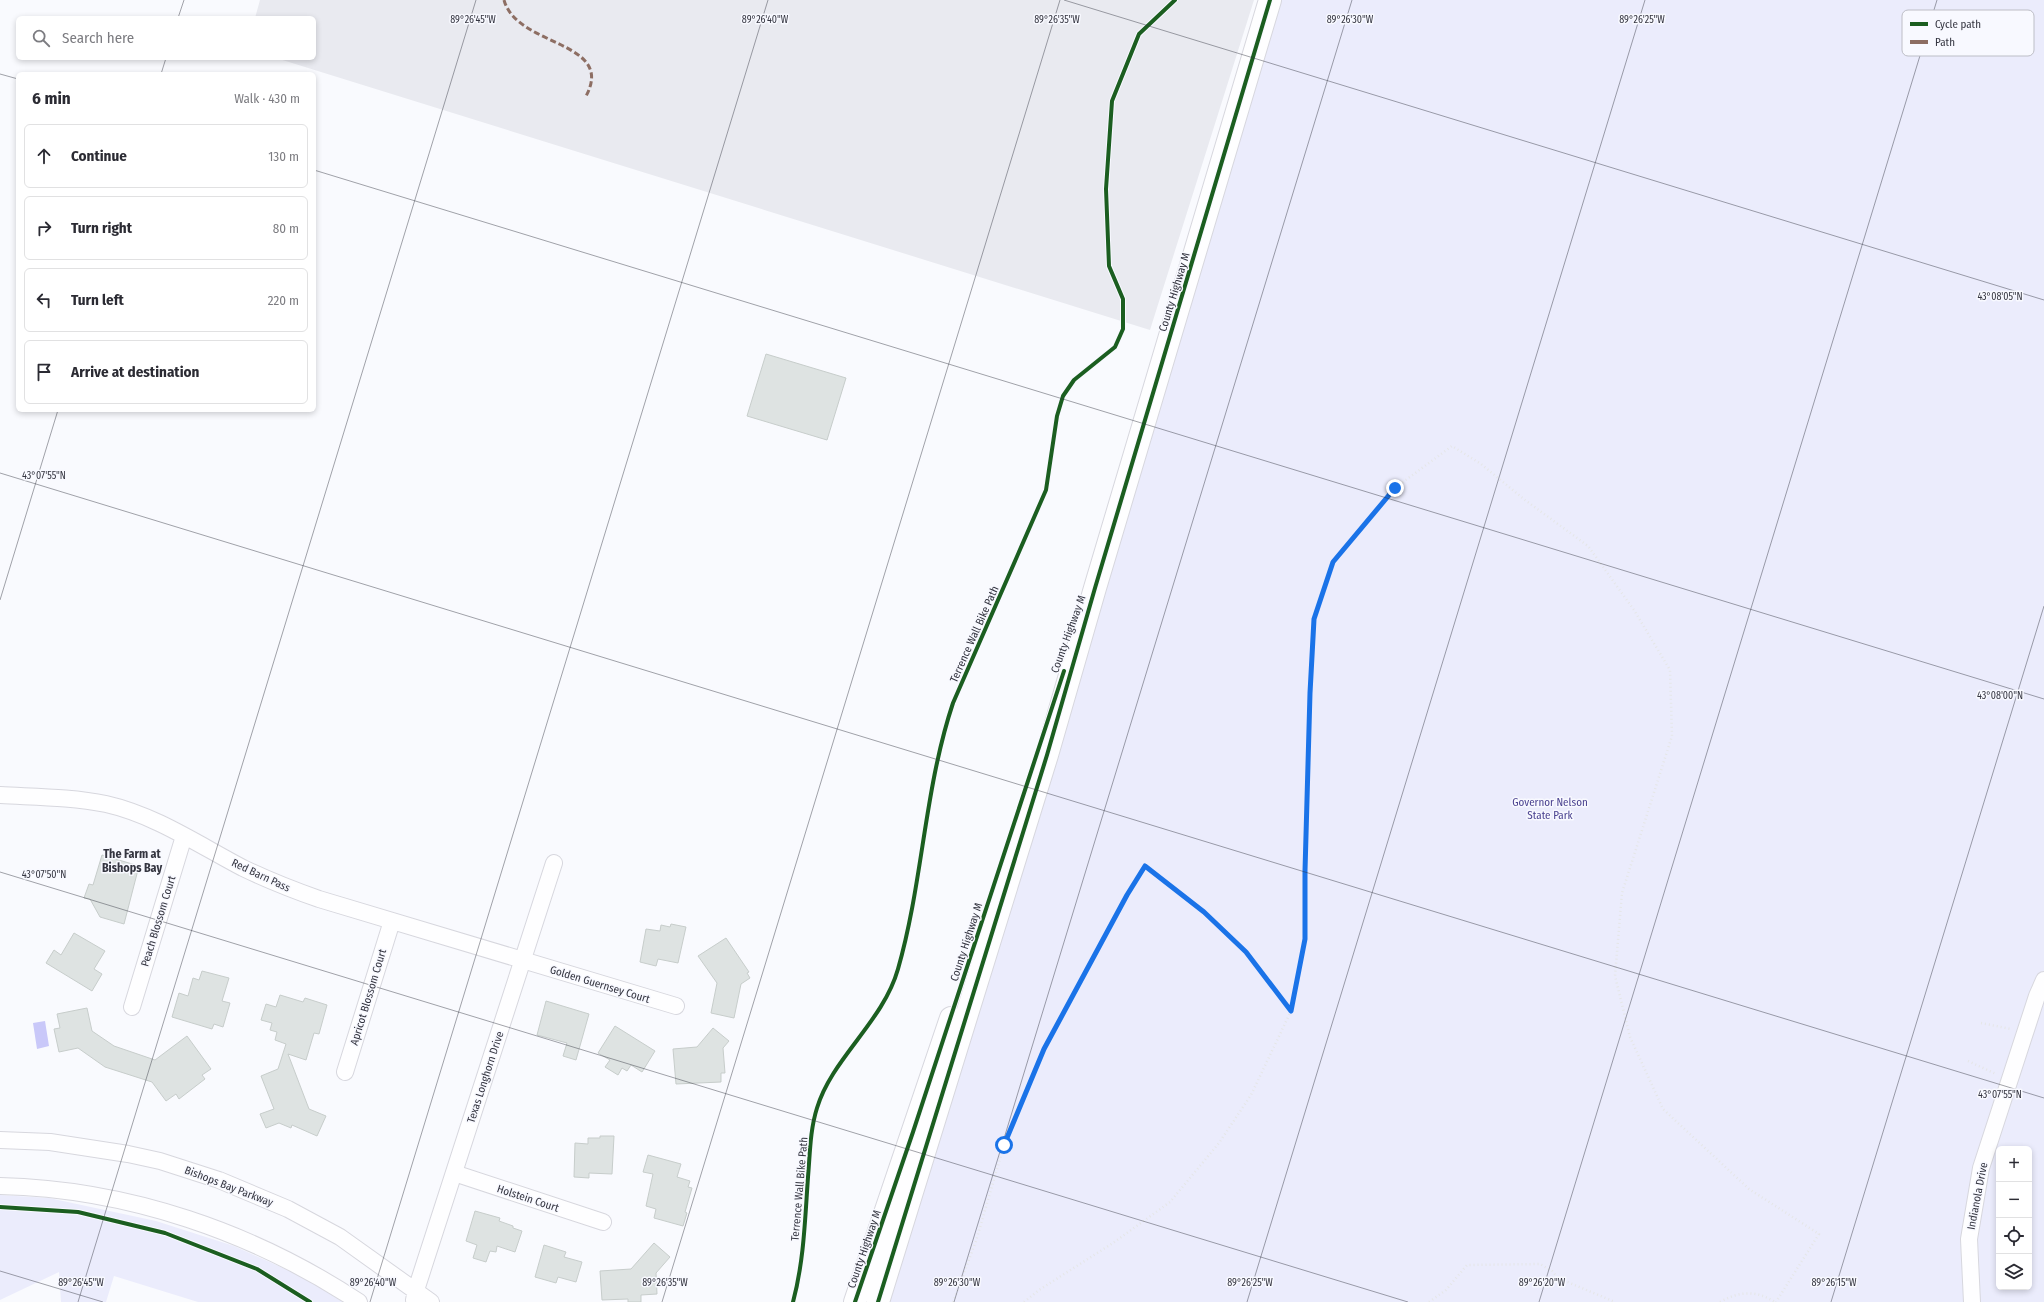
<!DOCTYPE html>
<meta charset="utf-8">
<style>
body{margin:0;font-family:"Fira Sans Condensed",sans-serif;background:#f7f7f7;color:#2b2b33}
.controls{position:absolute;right:12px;bottom:12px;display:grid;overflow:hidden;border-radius:6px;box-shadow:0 2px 6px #0003}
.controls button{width:36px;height:36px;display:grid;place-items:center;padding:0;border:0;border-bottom:1px solid #e1e1e2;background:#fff;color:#2b2b33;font:20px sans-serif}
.stop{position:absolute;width:12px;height:12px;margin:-9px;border:3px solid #1a73e8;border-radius:50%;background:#fff}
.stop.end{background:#1a73e8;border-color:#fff;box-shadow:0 1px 4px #0008}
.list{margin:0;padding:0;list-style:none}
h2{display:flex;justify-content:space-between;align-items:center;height:52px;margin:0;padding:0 16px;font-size:17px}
h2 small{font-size:13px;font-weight:400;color:#7c7c81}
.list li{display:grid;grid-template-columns:26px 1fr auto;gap:12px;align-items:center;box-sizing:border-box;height:64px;margin:0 8px 8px;padding:0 8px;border:1px solid #e1e1e2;border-radius:6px}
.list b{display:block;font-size:15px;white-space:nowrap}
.list em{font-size:13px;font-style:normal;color:#7c7c81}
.icon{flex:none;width:22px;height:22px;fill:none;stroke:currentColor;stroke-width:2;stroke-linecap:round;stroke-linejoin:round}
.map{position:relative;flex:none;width:2044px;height:1302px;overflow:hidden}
.search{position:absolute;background:#fff;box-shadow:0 2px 6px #0003;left:16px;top:16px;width:300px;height:44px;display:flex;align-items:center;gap:10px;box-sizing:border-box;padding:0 14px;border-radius:6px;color:#7c7c81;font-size:15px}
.panel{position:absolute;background:#fff;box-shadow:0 2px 6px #0003;left:16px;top:72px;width:300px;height:340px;border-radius:6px}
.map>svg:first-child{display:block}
.built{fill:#e9eaf0}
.green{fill:#ebecfc;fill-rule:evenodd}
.water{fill:#c9c8f9}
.building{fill:#dee3e2;stroke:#c7cdcb}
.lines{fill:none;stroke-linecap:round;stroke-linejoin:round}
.minor-casing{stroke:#d7d7de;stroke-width:18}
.secondary-casing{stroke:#d7d7de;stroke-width:24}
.path{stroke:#e5e6e7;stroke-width:2.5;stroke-dasharray:1 3;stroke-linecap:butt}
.minor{stroke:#fefeff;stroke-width:16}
.secondary{stroke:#fefeff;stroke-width:22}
.quiet{stroke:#8d6e63;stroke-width:3;stroke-dasharray:6 3;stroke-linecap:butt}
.cycleway-casing{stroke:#f8f9ff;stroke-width:6}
.cycleway{stroke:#1b5e20;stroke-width:4}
.route{stroke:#1a73e8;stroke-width:5}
.ticks{fill:none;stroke:#343540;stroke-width:1;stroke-opacity:0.45}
.labels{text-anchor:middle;stroke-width:3;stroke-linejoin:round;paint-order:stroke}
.street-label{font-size:11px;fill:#343540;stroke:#f8f9ff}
.park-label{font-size:11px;fill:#4a4290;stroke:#f8f9ff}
.neighbourhood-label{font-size:12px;font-weight:bold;fill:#343540;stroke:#f8f9ff}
.key{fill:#f8f9ff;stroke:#bdbec6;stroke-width:1}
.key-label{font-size:11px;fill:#343540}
.ticks-label{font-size:10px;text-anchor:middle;fill:#343540;stroke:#f8f9ff;stroke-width:3;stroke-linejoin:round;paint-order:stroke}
</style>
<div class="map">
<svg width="2044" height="1302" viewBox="0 0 2044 1302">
<rect width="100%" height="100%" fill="#f9fafe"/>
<!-- built -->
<path class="built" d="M260 0H1254L1150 330 276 58H314V18H255Z"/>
<!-- green -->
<path class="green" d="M1281 0H2044V1302H883ZM1999 1149H2029V1287H1999Z
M0 1195 49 1198 156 1221 234 1246 303 1277 343 1302H198L114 1276 106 1302H61L59 1272 0 1300Z"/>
<!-- water -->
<path class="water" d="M45 1021 49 1046 37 1049 33 1023Z"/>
<!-- building -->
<path class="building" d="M766 354 846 378 827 440 747 416Z
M102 855 139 866 124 924 100 917 90 899 84 898 89 884 93 885Z
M671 924 686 927 678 963 658 959 656 966 640 962 646 929 660 931 661 925 670 927Z
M74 933 105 951 94 969 102 974 92 991 46 963 54 950 61 955Z
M726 938 749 972 747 973 750 978 741 984 734 1018 711 1013 717 983 698 956Z
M202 971 229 978 222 1001 230 1003 223 1027 214 1024 212 1029 172 1017 179 993 188 996 193 978 199 980Z
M280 995 303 1002 305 998 327 1005 319 1034 314 1033 306 1060 288 1054 309 1109 326 1116 317 1136 292 1125 291 1128 279 1123 266 1128 260 1114 274 1109 261 1076 278 1069 286 1044 275 1040 277 1032 270 1030 272 1023 261 1020 266 1004 276 1007Z
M546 1001 589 1014 576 1060 563 1056 567 1043 537 1035Z
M87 1008 92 1031 114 1046 155 1060 187 1036 211 1069 202 1075 205 1079 179 1099 176 1094 166 1101 152 1082 105 1067 78 1048 59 1052 54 1029 60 1028 57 1014Z
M615 1026 655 1051 642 1072 631 1065 627 1071 622 1068 618 1075 605 1067 610 1060 598 1053Z
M713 1028 729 1041 723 1048 725 1073H721V1082L676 1084 673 1049 697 1047Z
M600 1136H614L612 1174 589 1173V1178L574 1177 575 1143 588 1144V1138H600Z
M648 1155 681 1164 677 1177 690 1181 688 1187 692 1188 685 1212 687 1213 683 1226 654 1218 656 1209 646 1206 653 1174 643 1172Z
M475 1211 500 1218 499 1221 513 1226V1228L522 1231 515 1252 497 1246 496 1252 490 1251 486 1262 473 1258 477 1245 466 1241Z
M654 1243 670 1257 656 1273 657 1294 641 1295V1302H628V1299L602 1300 600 1271 631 1269Z
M544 1245 566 1252 564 1257 582 1262 576 1282 558 1277 556 1283 535 1277Z"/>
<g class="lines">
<defs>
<path id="minor" d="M0 795C35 797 72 797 106 804 155 815 199 845 243 868 268 880 293 890 319 899L676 1006
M132 1007 184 836
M345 1072 392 921
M0 1140 50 1142 128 1154 160 1161 219 1180 288 1209 340 1237 431 1302
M454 1173 603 1222
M0 1186C128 1189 253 1232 359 1302
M414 1300 416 1290 554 863
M1972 1302 1969 1239 1981 1168 2037 996 2044 980"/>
<path id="secondary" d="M855 1302 951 1018
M878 1302 1047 755 1095 588 1270 0"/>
</defs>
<!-- minor casing -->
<use href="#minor" class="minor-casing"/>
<!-- secondary casing -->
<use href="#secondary" class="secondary-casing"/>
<!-- path -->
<path class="path" d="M1981 1023 2011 1029
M1968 1061 1996 1074
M953 1302 976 1241 1004 1145 1044 1049 1127 895 1145 866 1204 912 1246 952 1291 1011
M1024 1302 1039 1290 1113 1243 1170 1202 1219 1143 1251 1095 1291 1011 1305 939V871L1310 693 1314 619 1333 562 1395 488 1452 446 1481 464 1525 500 1588 546 1634 610 1670 670 1672 736 1622 893 1615 976 1630 1037 1663 1109 1749 1189 1819 1234 1776 1302
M1429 1302 1446 1290 1467 1265 1540 1264 1552 1271 1558 1278 1615 1302
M1720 1302C1740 1291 1756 1290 1775 1302"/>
<!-- minor -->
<use href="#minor" class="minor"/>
<!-- secondary -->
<use href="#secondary" class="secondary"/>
<!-- quiet -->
<path class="quiet" d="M504 0C517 48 618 40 585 98"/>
<defs>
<path id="cycleway" d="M0 1207 78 1212 165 1233 257 1269 310 1302
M793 1302C804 1261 805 1219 808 1177 810 1154 810 1130 817 1108 832 1058 883 1022 898 969 923 882 924 790 953 703L1046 490 1057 416 1063 396 1074 380 1115 347 1123 329V299L1109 266 1106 189 1112 101 1139 34 1175 0
M855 1302 913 1132 1064 671
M878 1302 1047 755 1095 588 1270 0"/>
</defs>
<!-- cycleway casing -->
<use href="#cycleway" class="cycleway-casing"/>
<!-- cycleway -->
<use href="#cycleway" class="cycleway"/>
</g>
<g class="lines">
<!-- route -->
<path class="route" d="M1004 1145 1044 1049 1127 895 1145 866 1204 912 1246 952 1291 1011 1305 939V871L1310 693 1314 619 1333 562 1395 488"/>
</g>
<!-- ticks -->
<path class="ticks" d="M1064 0 2044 300M178 18 184 0M0 74 18 79M161 74 166 58M314 170 2044 699M0 473 2044 1098M0 600 58 410M0 872 1408 1302M0 1271 103 1302M78 1302 476 0M370 1302 768 0M662 1302 1060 0M954 1302 1352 0M1247 1302 1645 0M1539 1302 1937 0M1831 1302 2044 606"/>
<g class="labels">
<!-- street labels -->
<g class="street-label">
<text transform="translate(1174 292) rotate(-73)" y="4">County Highway M</text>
<text transform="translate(974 634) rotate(-66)" y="4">Terrence Wall Bike Path</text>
<text transform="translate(1068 634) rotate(-70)" y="4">County Highway M</text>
<text transform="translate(261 875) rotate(25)" y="4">Red Barn Pass</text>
<text transform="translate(158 921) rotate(-73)" y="4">Peach Blossom Court</text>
<text transform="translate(966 942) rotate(-72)" y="4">County Highway M</text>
<text transform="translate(600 984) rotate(17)" y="4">Golden Guernsey Court</text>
<text transform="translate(368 997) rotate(-73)" y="4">Apricot Blossom Court</text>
<text transform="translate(485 1077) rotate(-72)" y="4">Texas Longhorn Drive</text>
<text transform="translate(229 1186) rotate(21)" y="4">Bishops Bay Parkway</text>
<text transform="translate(799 1189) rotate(-85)" y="4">Terrence Wall Bike Path</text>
<text transform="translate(1977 1196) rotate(-79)" y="4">Indianola Drive</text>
<text transform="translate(528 1198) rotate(18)" y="4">Holstein Court</text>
<text transform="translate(864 1249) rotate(-71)" y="4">County Highway M</text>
</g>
<!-- park labels -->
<g class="park-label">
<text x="1550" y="806">Governor Nelson<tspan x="1550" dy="13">State Park</tspan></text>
</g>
<!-- neighbourhood labels -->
<g class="neighbourhood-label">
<text x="132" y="858">The Farm at<tspan x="132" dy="14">Bishops Bay</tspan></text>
</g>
</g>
<!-- legend -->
<rect x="1902" y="10" width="132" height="46" rx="6" class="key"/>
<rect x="1910" y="22" width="18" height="4" fill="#1b5e20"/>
<rect x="1910" y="40" width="18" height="4" fill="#8d6e63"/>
<g class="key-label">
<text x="1935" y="28">Cycle path</text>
<text x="1935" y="46">Path</text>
</g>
<g class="ticks-label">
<text x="473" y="23">89°26'45"W</text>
<text x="765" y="23">89°26'40"W</text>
<text x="1057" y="23">89°26'35"W</text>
<text x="1350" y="23">89°26'30"W</text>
<text x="1642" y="23">89°26'25"W</text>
<text x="2000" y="300">43°08'05"N</text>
<text x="44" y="479">43°07'55"N</text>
<text x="2000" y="699">43°08'00"N</text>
<text x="44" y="878">43°07'50"N</text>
<text x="2000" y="1098">43°07'55"N</text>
<text x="81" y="1286">89°26'45"W</text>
<text x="373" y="1286">89°26'40"W</text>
<text x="665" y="1286">89°26'35"W</text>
<text x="957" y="1286">89°26'30"W</text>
<text x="1250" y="1286">89°26'25"W</text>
<text x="1542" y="1286">89°26'20"W</text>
<text x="1834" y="1286">89°26'15"W</text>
</g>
</svg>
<div class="controls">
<button>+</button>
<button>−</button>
<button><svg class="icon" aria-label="locate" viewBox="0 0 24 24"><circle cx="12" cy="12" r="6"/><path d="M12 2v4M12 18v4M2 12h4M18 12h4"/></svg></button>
<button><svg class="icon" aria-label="layers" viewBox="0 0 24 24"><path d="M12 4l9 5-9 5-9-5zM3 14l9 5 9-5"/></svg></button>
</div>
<div class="stop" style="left:1004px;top:1145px"></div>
<div class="stop end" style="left:1395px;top:488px"></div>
<div class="search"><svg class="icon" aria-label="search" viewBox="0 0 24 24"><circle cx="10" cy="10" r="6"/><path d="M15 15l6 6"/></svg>Search here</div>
<section class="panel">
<h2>6 min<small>Walk · 430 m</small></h2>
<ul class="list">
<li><svg class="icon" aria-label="ahead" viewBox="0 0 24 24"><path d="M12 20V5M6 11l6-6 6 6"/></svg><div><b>Continue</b></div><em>130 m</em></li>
<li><svg class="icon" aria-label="right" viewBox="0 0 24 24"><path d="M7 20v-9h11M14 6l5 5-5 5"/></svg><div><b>Turn right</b></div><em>80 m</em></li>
<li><svg class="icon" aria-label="left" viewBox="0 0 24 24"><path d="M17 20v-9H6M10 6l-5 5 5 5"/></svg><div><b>Turn left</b></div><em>220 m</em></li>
<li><svg class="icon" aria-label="arrive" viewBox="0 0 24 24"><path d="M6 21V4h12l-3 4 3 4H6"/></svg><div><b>Arrive at destination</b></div></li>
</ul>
</section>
</div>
